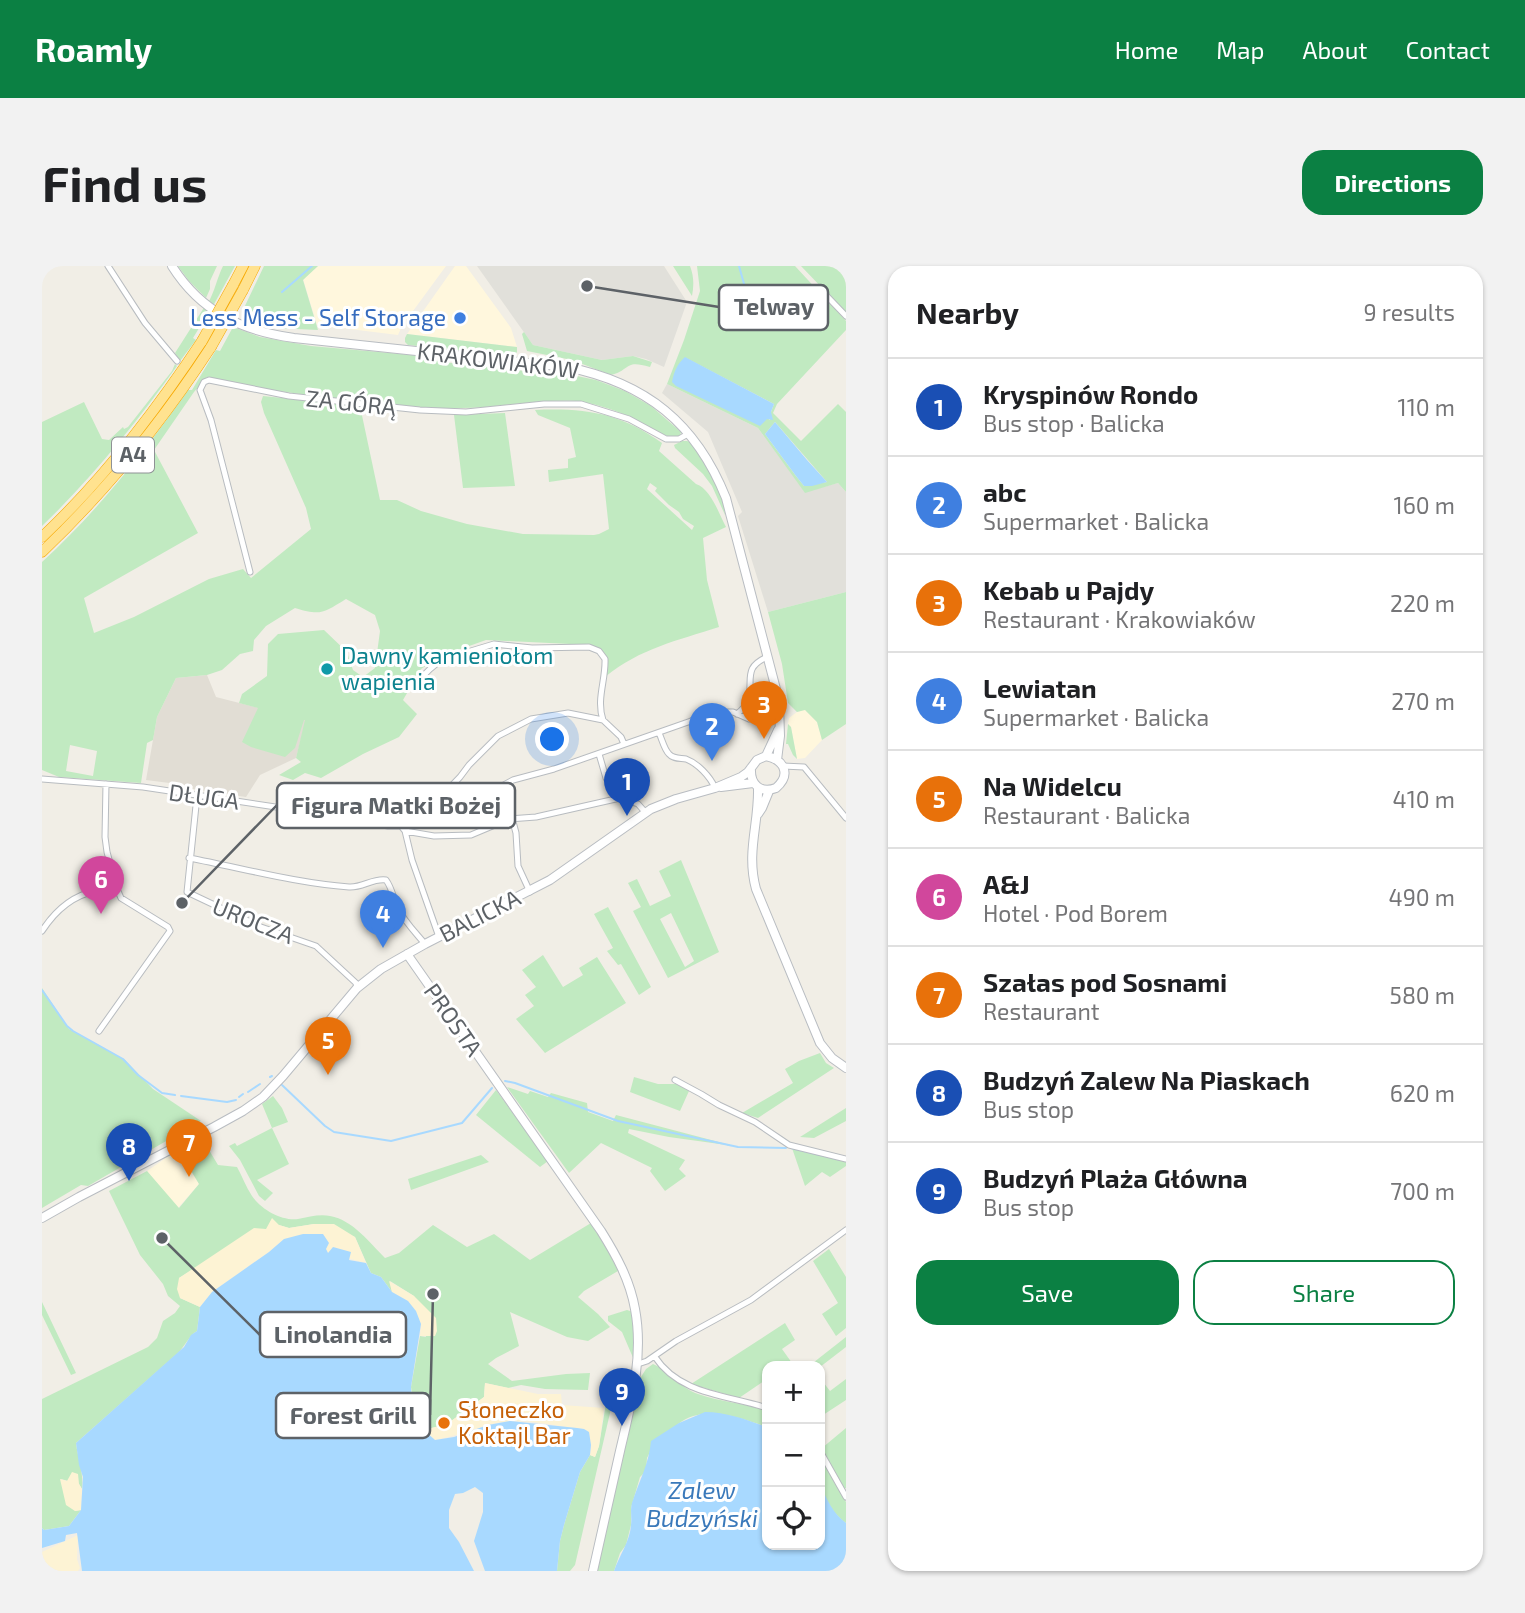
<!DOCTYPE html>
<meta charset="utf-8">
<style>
body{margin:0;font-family:"Exo 2",sans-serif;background:#f2f2f2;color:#202124}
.controls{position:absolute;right:21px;bottom:21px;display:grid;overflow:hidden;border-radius:14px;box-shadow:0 2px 5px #0004}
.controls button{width:63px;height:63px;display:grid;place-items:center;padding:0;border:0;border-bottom:2px solid #e0e0e0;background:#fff;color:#202124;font:35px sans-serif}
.you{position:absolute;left:511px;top:474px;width:24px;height:24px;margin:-18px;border:5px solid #fff;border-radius:50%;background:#1a73e8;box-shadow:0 0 0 10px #1a73e833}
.badge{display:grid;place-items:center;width:46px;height:46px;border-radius:50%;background:#0b8043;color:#fff;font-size:23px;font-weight:700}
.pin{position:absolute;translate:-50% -58px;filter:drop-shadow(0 2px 4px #0008)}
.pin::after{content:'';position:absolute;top:37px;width:24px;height:21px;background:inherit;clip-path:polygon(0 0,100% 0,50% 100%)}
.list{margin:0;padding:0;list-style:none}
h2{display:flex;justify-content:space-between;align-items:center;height:91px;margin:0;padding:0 28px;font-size:30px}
h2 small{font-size:23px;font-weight:400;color:#757577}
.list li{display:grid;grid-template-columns:46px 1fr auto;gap:21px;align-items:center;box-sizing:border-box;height:98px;padding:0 28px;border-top:2px solid #e0e0e0}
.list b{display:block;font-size:26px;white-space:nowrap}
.list p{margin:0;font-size:23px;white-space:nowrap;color:#757577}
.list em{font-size:23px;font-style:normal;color:#757577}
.actions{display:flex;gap:14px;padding:21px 28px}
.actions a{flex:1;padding:16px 0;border:2px solid #0b8043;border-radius:21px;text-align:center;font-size:24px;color:#0b8043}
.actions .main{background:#0b8043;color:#fff}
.icon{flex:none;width:38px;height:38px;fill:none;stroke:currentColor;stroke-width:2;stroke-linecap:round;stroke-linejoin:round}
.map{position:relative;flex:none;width:804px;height:1305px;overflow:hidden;border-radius:21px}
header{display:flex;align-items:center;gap:42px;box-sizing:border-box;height:98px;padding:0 35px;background:#0b8043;color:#fff}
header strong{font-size:33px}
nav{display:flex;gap:38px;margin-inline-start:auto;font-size:24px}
.intro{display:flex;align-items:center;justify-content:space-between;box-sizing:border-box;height:168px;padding:0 42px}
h1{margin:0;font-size:49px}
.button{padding:18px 32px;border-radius:21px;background:#0b8043;color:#fff;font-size:24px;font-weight:700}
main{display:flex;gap:42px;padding:0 42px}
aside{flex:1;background:#fff;border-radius:21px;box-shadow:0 2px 5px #0004}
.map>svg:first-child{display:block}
.commercial{fill:#fff7dd}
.industrial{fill:#e1e0da}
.education{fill:#e1ddd4}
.green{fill:#c1eac1;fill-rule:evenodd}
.sand{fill:#fdf3d4}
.water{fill:#a8d9ff}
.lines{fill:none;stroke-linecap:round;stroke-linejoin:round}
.stream{stroke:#a8d9ff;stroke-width:2}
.street-casing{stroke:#b8bcc0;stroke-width:7}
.secondary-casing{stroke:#b9bdc2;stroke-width:10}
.highway-casing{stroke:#f7a800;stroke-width:11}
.street{stroke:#fff;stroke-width:5}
.secondary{stroke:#fff;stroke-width:8}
.highway{stroke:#ffe28f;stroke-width:10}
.highway-bridge-casing{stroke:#f7a800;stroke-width:11;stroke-linecap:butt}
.highway-bridge{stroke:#ffe28f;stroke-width:10}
.shop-dot{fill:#3f7fe0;stroke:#fff;stroke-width:2.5}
.culture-dot{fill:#0f9aa8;stroke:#fff;stroke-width:2.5}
.food-dot{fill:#e8710a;stroke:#fff;stroke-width:2.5}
.labels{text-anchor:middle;stroke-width:6;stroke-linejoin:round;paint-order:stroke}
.shield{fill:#fff;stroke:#8e9195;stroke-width:2}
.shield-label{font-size:21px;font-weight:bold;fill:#5d6267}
.shop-label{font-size:23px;fill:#366cbe;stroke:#fff;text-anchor:end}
.street-label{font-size:23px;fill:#5d6267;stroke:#fff}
.culture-label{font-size:23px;fill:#0d838f;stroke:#fff;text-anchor:start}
.food-label{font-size:23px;fill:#c56008;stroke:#fff;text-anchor:start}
.water-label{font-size:24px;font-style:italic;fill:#3a79ba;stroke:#fff}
.leader{fill:none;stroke:#5d6267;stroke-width:2.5}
.callout-dot{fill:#5d6267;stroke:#fff;stroke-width:2.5}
.callout{fill:#fff;stroke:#5d6267;stroke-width:2.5}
.callout-label{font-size:24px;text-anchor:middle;font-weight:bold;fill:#5d6267}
</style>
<header>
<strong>Roamly</strong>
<nav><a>Home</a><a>Map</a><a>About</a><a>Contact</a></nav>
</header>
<div class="intro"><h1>Find us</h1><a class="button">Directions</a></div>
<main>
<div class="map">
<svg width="804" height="1305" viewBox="0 0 804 1305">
<rect width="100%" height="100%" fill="#f1eee6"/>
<!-- commercial -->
<path class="commercial" d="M276 0H404L360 60 356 69 275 59 261 13Z
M413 0H424L469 62 475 81 365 68Z
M763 443 775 456 780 474 763 492 755 493 749 461 746 458 747 452 755 446Z
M134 885 137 888 142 885 146 890 142 894 157 918 136 942 105 905Z"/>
<!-- industrial -->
<path class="industrial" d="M435 0H622L645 36 622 101 604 93 591 90 560 94 491 79Z
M625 118 716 162 763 226 796 217 804 226V326L726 346 696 250 700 246 666 166 620 127Z"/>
<!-- education -->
<path class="education" d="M165 409 174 431 264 454 254 492 218 509 204 531 151 523V520L104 514 115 451 134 412Z"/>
<!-- green -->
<path class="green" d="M136 0H175L168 15V23L164 32 147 15Z
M181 0H193L171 40 166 37C173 25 175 12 181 0Z
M222 0H276L261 14 276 64 233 62 201 44Z
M631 0H648C652 10 652 20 650 30Z
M655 0H753L804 55V64L735 138 731 147 759 175 796 138 804 146V226L796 217 763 227 716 162 625 118 642 74 658 25ZM644 92 732 138 729 146 728 154ZM733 156 785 216 762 220 754 210 723 168Z
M759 0H804V47Z
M163 40 168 44 151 72 154 74 138 95 133 87Z
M191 61 218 71 269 80 371 89 400 96 483 105H511L554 114 583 125 609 140 639 166 638 170C621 175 602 156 586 150 570 143 551 137 534 135 495 133 456 142 418 142 382 143 347 138 312 134 262 129 213 123 165 111L152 126 112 184 156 267 42 332 52 367 92 351 167 313 201 303 209 312 269 263 264 242 222 147 219 136 221 130 318 140 338 234H355L379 245 425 258 481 268 552 269 557 268 567 263 561 208 507 216 506 204 526 202V193L534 191 528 162 496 149 493 144C544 142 578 147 620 177L617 185 654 218C669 223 677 248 684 261L661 272 665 314 677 361C634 375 599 382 563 411 569 394 566 387 549 379L444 374 399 390 379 403 361 434 375 448 357 471 321 488 279 512 263 507 251 514 237 509 259 496 254 492 263 454H262L253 482 243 491 209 481 200 476 216 442 197 437 200 428 225 410 226 378 236 368 282 364 305 386 311 404 321 411 333 402 338 365 333 349 304 333C281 347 279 350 253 342L224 360 212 374 211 385 198 388 180 404 165 409 134 412 115 451 111 474 105 477 99 517 17 511 0 504V296C56 245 102 186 146 124H150L174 84 178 85ZM608 217 615 222 613 225 627 239 637 246 641 253 652 260 650 264 605 223ZM28 479 55 485 51 510 24 505Z
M482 66 491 79 560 94 591 90 610 96 608 101C582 93 589 104 569 109L530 94 485 85 480 68Z
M365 68 475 81V86L471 90 366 79 363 76V72Z
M133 98 135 100C94 157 51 211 0 260V156L42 136 60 173 67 174 81 161 82 163 86 161 130 105Z
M463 147 473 220 421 222 412 149Z
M640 175H645L648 176C663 194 682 226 683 249L670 220 661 208 633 182 632 179Z
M804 326V458L780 474 775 456 763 444 755 446 746 437 740 398 726 346Z
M746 458 749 461 755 493 751 489 746 478H744Z
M639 594 677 686 626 712 591 645 599 641 586 617 595 613 608 640 629 630 617 605ZM629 647 652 695 643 701 618 653Z
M566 641 609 721 597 729 579 698 576 699 565 685 571 682 552 648Z
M501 689 521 721 541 709 537 702 555 691 584 737 503 787 474 753 492 740 483 729 494 721 480 704Z
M0 722 27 763 83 794 111 823 159 855 46 920 39 919 0 942Z
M778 787 784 797 792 802 716 852 700 847 751 817 743 803 757 795Z
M592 811 616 818H634L647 825 638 845 588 826Z
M465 821 486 828 488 825 506 831 509 827 545 837 546 846 571 855 574 849 692 880 627 871 587 863 586 867 643 894 637 903 644 910 623 925 608 905 610 902 559 877 527 907Z
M454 824 506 895 498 901 434 849Z
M231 830 240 842 246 856 230 862 247 898 215 914 231 927 223 935 217 930 198 894 187 880 193 877 195 880 230 862 220 838Z
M804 842V855L772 872 758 871Z
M164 879 176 899 195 901C200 910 204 921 210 930 219 943 239 955 256 953 267 951 277 948 288 950 311 954 328 977 343 992L357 987 391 959 425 981 452 968 488 994 549 957 561 973 576 1005 542 1025 536 1031 556 1048 568 1061 546 1075 525 1071 468 1046 477 1080 454 1092 446 1098 470 1115 524 1108 548 1107 546 1124 503 1123 479 1119 466 1122 443 1117 442 1131 405 1158 382 1164 375 1158 369 1121 378 1070 384 1071 372 1030 348 1015 350 1026 339 1011 329 1007 313 971 272 958 247 962 237 959 224 964 165 995 137 1012 138 1032 158 1041 155 1065C147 1070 143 1080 136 1087L34 1177C36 1193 42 1208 40 1223L37 1218 19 1213 33 1245 39 1244 27 1260 2 1264 0 1262V1133L106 1081 115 1072 121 1055 133 1047 138 1040 126 1030 121 1018 98 989 67 925 105 905 137 942 157 918 142 893Z
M750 882 804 895V900L788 911 780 906 763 920Z
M439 889 447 896 369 924 366 913Z
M787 983 804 1011V1062L794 1070 780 1048 796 1037 771 995Z
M0 1036 34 1107 29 1109 0 1049Z
M585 1044 591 1046 594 1065 592 1094 580 1066 566 1055V1050Z
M743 1057 753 1074 740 1083 750 1097 745 1100H725V1113L697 1132 649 1118Z
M804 1071V1081L778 1101 767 1100Z
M611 1098C628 1105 638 1122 656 1128 678 1136 703 1137 725 1145V1161C697 1152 662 1137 635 1159 626 1167 617 1177 608 1186L605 1192 604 1205 598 1211 589 1242V1259L584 1279 578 1287 572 1305H554L599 1111 604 1103Z
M778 1112 788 1125 804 1113V1134L778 1151Z
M565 1131 571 1134 533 1299 528 1305H515L518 1275 522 1259 538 1206 548 1189 553 1191 557 1180Z
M804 1162V1222L802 1223 780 1182Z
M778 1191 804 1236V1257C793 1250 782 1233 778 1220 776 1212 778 1200 778 1191Z"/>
<!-- sand -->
<path class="sand" d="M230 952 237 959 247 962 272 958H292L313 971 324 997 286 987 284 983 242 973 227 986 170 1026 158 1041 138 1032 135 1023 137 1012 212 962 224 963Z
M347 1015 372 1030 394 1052 395 1065 393 1070H378L379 1058 366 1035 350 1026Z
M443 1117 496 1128H519L520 1139 562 1142 557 1180 553 1191 548 1189 549 1179 542 1163 535 1162C513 1160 491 1154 469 1155 443 1157 419 1170 393 1174L382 1164 405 1158 442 1131Z
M30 1206 36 1208 37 1218 40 1223 39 1244 33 1245 24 1239 18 1213 25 1215Z
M36 1269 35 1293 38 1302 36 1305H0V1286Z"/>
<!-- water -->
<path class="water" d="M643 91 732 138 729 146 731 154 725 153 718 160 634 120 630 116C632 106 635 98 643 91Z
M733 156 765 194 785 216 770 220H762L754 210 723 168Z
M261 968H281L287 977 284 983 286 987 291 981 309 986 307 994 324 997 329 1007 339 1011 350 1026 366 1035 374 1045 379 1058 369 1121 370 1136 375 1158 393 1174 412 1171 446 1159 468 1155 535 1162 542 1163 547 1166 549 1179 548 1189 538 1206 522 1259 518 1275 515 1305H443L432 1275 441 1246V1227L433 1221 421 1227 413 1228 407 1244V1262L417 1276 432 1305H40L35 1267 24 1269 23 1275 0 1282V1262L2 1264 27 1260 39 1244 41 1211 37 1199 34 1177 142 1081 149 1069 155 1065 158 1041 170 1026 227 986 242 973Z
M663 1146C685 1146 705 1154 725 1161V1279H778V1219C785 1233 791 1248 804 1257V1305H572C577 1290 588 1275 589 1259 590 1251 588 1245 590 1237 597 1215 607 1198 609 1175L637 1157Z"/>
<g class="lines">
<!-- stream -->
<path class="stream" d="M697 0 704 25
M240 26 270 0
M0 724 25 760 31 765 81 793 96 809 120 827 133 829
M228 811 230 810
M463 815 473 817 576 855 696 881 744 882
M240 819 283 860 292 866 349 875 420 857 450 822
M206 826 218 818
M139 830 185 836 194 834
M197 831 201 828
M749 882 799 894"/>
<defs>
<path id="street" d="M66 0 103 57 135 95
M779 24 804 50
M208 306 169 154 158 124 162 116 167 114 247 130 378 144 424 146 502 138H539L587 153 624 173H637L646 168
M379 412 388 403 399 394 452 378 490 382 547 381 557 385 563 393C564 414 554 433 561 454
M695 448C700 444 704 440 706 435 712 414 700 402 725 391
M617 467C620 473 622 483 627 488 631 493 638 492 644 493 655 497 668 510 673 522
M557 488 564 512 578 532
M741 500 762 501 804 552
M0 513 101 521 280 548 346 560H359L363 565 392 570 429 569 467 553 494 551 578 532 596 538 604 547
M155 530 145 626 219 661 274 680 314 717 315 722
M377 550 393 537 418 511 427 499 456 470 489 453 526 447 561 454 579 471 582 478
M470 552 474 567 476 600 488 626
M359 560 365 554 375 551 403 552 412 550 418 547 441 530 471 514 512 503 649 455 686 446H691L707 453 738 448
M363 565 370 594 397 671
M147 592C200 602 253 617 307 621 320 622 331 612 344 614 350 622 351 631 355 641 362 655 373 666 383 678
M0 665C13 645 29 630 53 625 60 623 68 624 75 623
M57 765 128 665 126 661 79 632 75 623 65 586 63 571 64 518
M633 814 659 828 677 839 713 856 747 879 804 893
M613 1091C638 1129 686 1129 725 1142
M596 1098 605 1095 634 1075 709 1034 804 964
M778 1185 804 1231"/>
<path id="secondary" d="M130 0C159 46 200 65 252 72L525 101C604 117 654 157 684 232L735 427 737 438 738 470 735 494
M724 490 736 464
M679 521 711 517
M716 522C717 558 704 586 714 623L778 777 790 792 804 802
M716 548 720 542 727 525
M365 688 559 965C574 989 588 1014 593 1043 602 1091 589 1138 578 1185 569 1225 560 1265 551 1305
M0 952 37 931 172 861 201 845 221 831 241 810 315 722 339 703 383 678 508 614 609 543 634 533 673 522 699 511 706 506 715 494 724 490C743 494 749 509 734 522 718 528 708 518 709 502"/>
<path id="highway" d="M191 19 201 0
M201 24 213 0
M0 271C62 213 113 146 160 75
M0 286C65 224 120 156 169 81"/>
</defs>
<!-- street casing -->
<use href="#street" class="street-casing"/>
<!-- secondary casing -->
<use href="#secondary" class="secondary-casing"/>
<!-- highway casing -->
<use href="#highway" class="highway-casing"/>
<!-- street -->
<use href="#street" class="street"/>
<!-- secondary -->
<use href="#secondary" class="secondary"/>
<!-- highway -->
<use href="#highway" class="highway"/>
<defs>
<path id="highway-bridge" d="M160 75 191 19
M169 81 201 24"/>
</defs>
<!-- highway-bridge casing -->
<use href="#highway-bridge" class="highway-bridge-casing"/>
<!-- highway-bridge -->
<use href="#highway-bridge" class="highway-bridge"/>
</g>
<!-- markers -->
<circle class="shop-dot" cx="418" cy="52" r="7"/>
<circle class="culture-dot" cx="285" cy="403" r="7"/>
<circle class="food-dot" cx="402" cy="1157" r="7"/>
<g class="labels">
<!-- shield labels -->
<rect class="shield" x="70" y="171.5" width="42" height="35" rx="5"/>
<g class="shield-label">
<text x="91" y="196">A4</text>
</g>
<!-- shop labels -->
<g class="shop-label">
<text x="404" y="60">Less Mess - Self Storage</text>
</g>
<!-- street labels -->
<g class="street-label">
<text transform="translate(456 95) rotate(7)" y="8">KRAKOWIAKÓW</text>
<text transform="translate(309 137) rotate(6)" y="8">ZA GÓRĄ</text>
<text transform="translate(162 531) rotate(8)" y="8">DŁUGA</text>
<text transform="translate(438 650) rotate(-27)" y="8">BALICKA</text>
<text transform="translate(211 655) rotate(22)" y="8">UROCZA</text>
<text transform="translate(411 754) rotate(55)" y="8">PROSTA</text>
</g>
<!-- culture labels -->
<g class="culture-label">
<text x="299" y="398">Dawny kamieniołom<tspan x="299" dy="26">wapienia</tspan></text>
</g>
<!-- food labels -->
<g class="food-label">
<text x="416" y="1152">Słoneczko<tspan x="416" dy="26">Koktajl Bar</tspan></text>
</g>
<!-- water labels -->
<g class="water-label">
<text x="660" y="1233">Zalew<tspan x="660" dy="28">Budzyński</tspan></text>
</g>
</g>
<!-- callouts -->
<path class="leader" d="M545 20L677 41M140 637L235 539M120 972L218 1069M391 1028L388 1149"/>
<g class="callout-dot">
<circle cx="545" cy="20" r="7"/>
<circle cx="140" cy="637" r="7"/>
<circle cx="120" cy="972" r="7"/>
<circle cx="391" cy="1028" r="7"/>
</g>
<g class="callout">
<rect x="677" y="19" width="109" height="45" rx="7"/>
<rect x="235" y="517" width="238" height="45" rx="7"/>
<rect x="218" y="1046" width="146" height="45" rx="7"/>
<rect x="234" y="1127" width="154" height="45" rx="7"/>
</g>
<g class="callout-label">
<text x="732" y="49">Telway</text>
<text x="354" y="548">Figura Matki Bożej</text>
<text x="291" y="1077">Linolandia</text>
<text x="311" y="1158">Forest Grill</text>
</g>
</svg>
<div class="controls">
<button>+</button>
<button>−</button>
<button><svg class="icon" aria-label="locate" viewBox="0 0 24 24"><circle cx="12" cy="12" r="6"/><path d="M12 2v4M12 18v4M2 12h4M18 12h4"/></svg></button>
</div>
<div class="you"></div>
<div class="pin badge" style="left:585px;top:550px;background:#1a4fb4">1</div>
<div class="pin badge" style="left:670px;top:495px;background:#3f7fe0">2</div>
<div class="pin badge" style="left:722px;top:473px;background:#e8710a">3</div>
<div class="pin badge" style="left:341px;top:682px;background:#3f7fe0">4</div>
<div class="pin badge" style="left:286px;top:809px;background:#e8710a">5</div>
<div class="pin badge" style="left:59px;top:648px;background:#d1479c">6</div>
<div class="pin badge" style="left:147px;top:911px;background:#e8710a">7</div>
<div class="pin badge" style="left:87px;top:915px;background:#1a4fb4">8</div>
<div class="pin badge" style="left:580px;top:1160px;background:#1a4fb4">9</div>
</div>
<aside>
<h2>Nearby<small>9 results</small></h2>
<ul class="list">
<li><span class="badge" style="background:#1a4fb4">1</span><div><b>Kryspinów Rondo</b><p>Bus stop · Balicka</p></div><em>110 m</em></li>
<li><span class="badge" style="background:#3f7fe0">2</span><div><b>abc</b><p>Supermarket · Balicka</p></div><em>160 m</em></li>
<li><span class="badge" style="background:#e8710a">3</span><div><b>Kebab u Pajdy</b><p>Restaurant · Krakowiaków</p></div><em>220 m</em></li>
<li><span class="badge" style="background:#3f7fe0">4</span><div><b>Lewiatan</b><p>Supermarket · Balicka</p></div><em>270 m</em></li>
<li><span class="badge" style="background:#e8710a">5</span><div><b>Na Widelcu</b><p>Restaurant · Balicka</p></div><em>410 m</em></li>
<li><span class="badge" style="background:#d1479c">6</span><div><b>A&amp;J</b><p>Hotel · Pod Borem</p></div><em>490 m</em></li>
<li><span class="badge" style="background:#e8710a">7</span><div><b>Szałas pod Sosnami</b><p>Restaurant</p></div><em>580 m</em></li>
<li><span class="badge" style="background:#1a4fb4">8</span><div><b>Budzyń Zalew Na Piaskach</b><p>Bus stop</p></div><em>620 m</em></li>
<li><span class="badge" style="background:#1a4fb4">9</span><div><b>Budzyń Plaża Główna</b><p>Bus stop</p></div><em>700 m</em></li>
</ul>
<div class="actions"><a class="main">Save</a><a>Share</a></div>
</aside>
</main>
